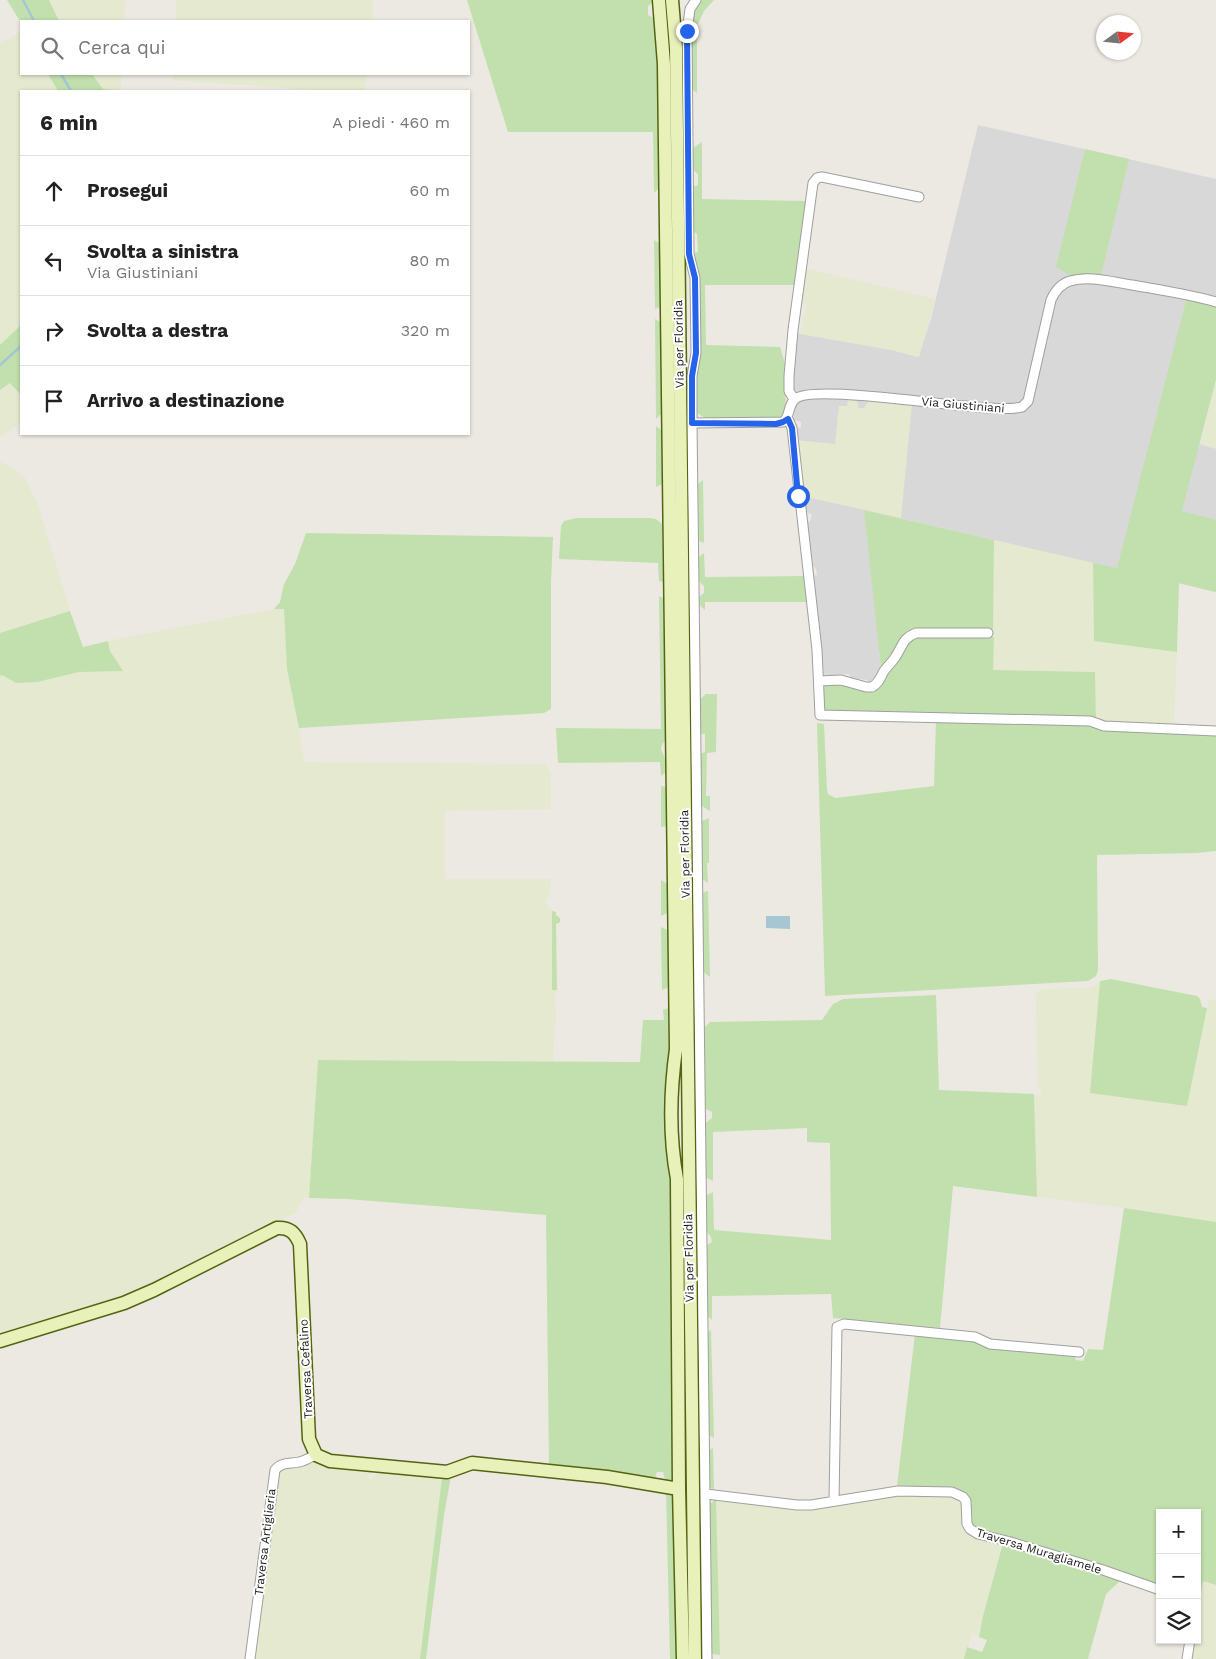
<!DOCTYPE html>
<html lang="it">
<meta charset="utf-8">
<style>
body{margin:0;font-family:"Work Sans",sans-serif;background:#f2f2f2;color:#222}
.controls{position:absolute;right:15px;bottom:15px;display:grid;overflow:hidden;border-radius:0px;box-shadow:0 1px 4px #0004}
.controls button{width:45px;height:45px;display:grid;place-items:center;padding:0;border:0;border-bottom:1px solid #e0e0e0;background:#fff;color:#222;font:25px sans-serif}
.compass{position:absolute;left:1096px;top:15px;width:45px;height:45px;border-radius:50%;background:#fff;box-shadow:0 1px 4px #0004;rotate:75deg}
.stop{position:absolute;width:15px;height:15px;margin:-11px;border:4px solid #2563eb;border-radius:50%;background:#fff}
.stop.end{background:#2563eb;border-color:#fff;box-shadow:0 1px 5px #0008}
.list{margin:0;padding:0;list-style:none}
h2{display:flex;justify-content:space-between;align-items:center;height:65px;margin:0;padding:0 20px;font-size:21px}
h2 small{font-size:16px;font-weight:400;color:#767676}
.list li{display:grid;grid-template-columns:32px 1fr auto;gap:15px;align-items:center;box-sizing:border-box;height:70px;padding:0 20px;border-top:1px solid #e0e0e0}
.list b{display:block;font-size:19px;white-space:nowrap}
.list p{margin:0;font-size:16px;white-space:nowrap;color:#767676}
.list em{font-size:16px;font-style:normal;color:#767676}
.icon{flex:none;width:28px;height:28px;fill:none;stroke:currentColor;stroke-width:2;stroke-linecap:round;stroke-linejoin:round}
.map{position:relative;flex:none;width:1216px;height:1659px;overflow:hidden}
.search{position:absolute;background:#fff;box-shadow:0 1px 4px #0004;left:20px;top:20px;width:450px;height:55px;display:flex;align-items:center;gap:12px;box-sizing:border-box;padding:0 18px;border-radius:0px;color:#767676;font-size:19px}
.panel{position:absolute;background:#fff;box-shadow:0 1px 4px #0004;left:20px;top:90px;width:450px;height:345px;border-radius:0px}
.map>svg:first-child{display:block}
.residential{fill:#d9d8d8}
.farmland{fill:#e4e9cf}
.grass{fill:#c1e0ad}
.water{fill:#a7c6d4}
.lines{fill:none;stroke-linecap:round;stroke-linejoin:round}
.stream{stroke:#a7c6d4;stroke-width:2.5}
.street-casing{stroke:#9f9f9f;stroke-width:11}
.secondary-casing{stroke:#536411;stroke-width:15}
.street{stroke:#fff;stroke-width:9}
.secondary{stroke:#e9f1bb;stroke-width:12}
.route{stroke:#2563eb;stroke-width:6}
.labels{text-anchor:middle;stroke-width:4;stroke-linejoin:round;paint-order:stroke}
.street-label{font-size:12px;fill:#1b1b1b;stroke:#fff}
</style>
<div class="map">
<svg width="1216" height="1659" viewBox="0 0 1216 1659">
<rect width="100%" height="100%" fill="#ece9e2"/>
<!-- residential -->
<path class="residential" d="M978 125 1216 179V592L865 510 881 669 874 683H868V680L851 678 849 674 826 676 821 671 811 576 817 575 816 569 810 563 805 523 810 521 812 515 802 509 795 428H801V422L794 420 792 390 796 333 892 350 918 357 931 319Z"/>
<!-- farmland -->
<path class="farmland" d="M49 0H126L124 21H59Z
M176 0H373L372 21H176Z
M21 31V74H48L58 91H21V325L0 345V42L10 39Z
M92 74H121V91L103 89Z
M173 74H367L364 91H331L173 80Z
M804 268 936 299 919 357 892 350 800 334 806 305 799 303Z
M1216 379V449L1199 444Z
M10 383 21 395V423L0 437V390Z
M848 399 855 400 858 403V408H864L868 402 873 401 912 404 901 518 801 496 796 440 835 444 839 406H847Z
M0 461 24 476 38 505 70 611 0 633Z
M994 540 1093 563 1094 641 1177 652 1174 727 1096 721 1095 672 992 670Z
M274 609H284L287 669 299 728 304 762 547 764V769L551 771V809L445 811V879H551V892L546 900V904L552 911V990H557L555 993 556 1022 554 1027 553 1061 318 1060 309 1198H304L294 1215H290L278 1224 127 1297 0 1334V676L2 675 16 683 37 682 79 672 122 671 110 650 108 641Z
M1100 981 1090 1093 1187 1106 1209 999 1216 1001V1222L1124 1208 1037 1197 1034 1096 1042 1093 1038 1085 1036 995 1039 991 1044 989 1088 988 1095 986Z
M312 1463 372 1470 368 1478 371 1480 378 1471 440 1476 442 1478 420 1659H254L279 1470Z
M898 1494 951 1495 961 1503 963 1526 965 1533 995 1542V1545L1001 1547 983 1616 979 1637 972 1634 964 1659H720L716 1499 799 1510Z
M1203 1581 1216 1585V1659H1191L1194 1640H1197V1619Z"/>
<!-- grass -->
<path class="grass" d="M7 0H49L59 21H21V23Z
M467 0H656L648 6V15L655 19 658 68V189L654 193 653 132H508Z
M702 0H714L704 11 698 24 692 22 693 11Z
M697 38V93L692 89V40Z
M48 74H92L103 89 121 91H58Z
M702 142V199L808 201 797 285H705L706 345 780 347 786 367 785 389 786 410 781 419 711 421 695 412 699 279 694 253 698 252 697 234 694 232 693 187 698 185V174L693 170V148Z
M1085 149 1129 159 1101 276 1085 275 1071 276 1056 267Z
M654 240 660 244V307L655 309Z
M1187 297 1216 306V379L1182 511 1216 520V592L1179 583 1177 652 1094 641 1093 563 1117 568Z
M655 319 660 322 661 414 656 419Z
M21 325V395L10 383 0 390V345Z
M656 426 661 430 662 484 656 487Z
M703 480 704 543 699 541 698 484Z
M864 510 994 540 993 629 914 630C898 634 899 644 892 657 889 661 885 665 881 669Z
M577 518H649L656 519 662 524 663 582 659 581 658 563 559 559 561 526 564 521Z
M306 533 553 537 551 583V709L544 713 299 728 287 669 284 609H274L280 602 284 584 295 564Z
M704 553 705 577 805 576 808 602H705V610L699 605V597L704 593V586L699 581V557Z
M659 596 663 598 667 738C656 752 663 748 665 760 666 764 665 769 665 773L661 776 660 762 558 763 556 728 661 729Z
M70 611 83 647 108 641 110 651 123 671 79 672 37 682 16 683 2 675 0 676V633Z
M919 635 994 637 993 670 1095 672 1096 721 822 714 821 683H841L873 690 905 642Z
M706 694H717L716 752 707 753 706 796H710V811L700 805V754L705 752V734H699V700Z
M936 719 1090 723 1104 729 1216 735V851L1197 853 1097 855 1098 970 1096 976 1088 981 825 996 817 723 824 724 827 790 828 794 835 798 934 786Z
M661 786 667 787V826L661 827Z
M709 818V863H707L708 883 701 878 700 822Z
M661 880 669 885V912L661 916Z
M708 891 710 977 702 971 701 893Z
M552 911 556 912V915L560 918V922L556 924 557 990H552Z
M661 927 669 931V987L662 990Z
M1111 979 1197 996 1200 999 1202 1007 1207 1008 1187 1106 1090 1093 1100 981Z
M936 995 939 1090 1034 1094 1037 1197 953 1186 940 1328 833 1318 831 1294 712 1296V1320L707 1315 706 1246 712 1242 711 1237 706 1231 705 1196 713 1192 714 1230 831 1240 830 1143 807 1142V1128L713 1132V1181L705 1177 704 1124 712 1118V1112L704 1108 703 1029 710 1022 822 1020 833 1004 843 999Z
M671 1007 674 1478 666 1483 663 1472H657L654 1481 549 1465 546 1215 347 1199 309 1198 318 1060 640 1062 643 1020H664L663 1010Z
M1124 1208 1216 1222V1585L1203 1581 1200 1599H1197V1513H1160V1587L980 1532 971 1527C968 1514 970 1494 956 1489L899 1488 897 1486 915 1334 1073 1354 1076 1360 1083 1361 1088 1349 1103 1350Z
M711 1330 714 1438 708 1435 707 1333Z
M713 1448 714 1490 709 1487 708 1451Z
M451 1476 444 1515 426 1659H420L442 1478Z
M666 1491 675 1498 677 1659H670Z
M716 1499 720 1655 711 1654 709 1505Z
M1003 1543 1121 1580 1106 1594 1088 1659H964L967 1647 982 1652 987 1640 979 1637 983 1616Z"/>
<!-- water -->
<path class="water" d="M766 916H790V929L766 928Z"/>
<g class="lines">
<!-- stream -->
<path class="stream" d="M23 0 34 21
M61 74 71 91
M0 365 21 346"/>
<defs>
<path id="street" d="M696 0 690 9 687 31 689 254 695 278 696 353 692 376V423L707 1659
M794 399 789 391V376L793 330 813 183 817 178 822 177 919 197
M788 419 792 428 817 650 820 715 1090 721 1104 726 1216 731
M692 423 783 422C791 416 787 406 795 399 814 382 979 413 1016 408L1022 407 1028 401 1051 300C1055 291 1060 284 1070 281 1089 275 1112 282 1132 285 1160 290 1188 294 1216 302
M819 681 841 680 866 687H872C879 683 880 678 884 671 887 667 891 663 894 659 903 647 901 639 916 633H988
M706 1494 797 1505H811L898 1491 952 1492 963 1497 966 1501 967 1524 970 1529 978 1534 1007 1541 1103 1570 1160 1590
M834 1500 837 1327 844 1324 975 1337 990 1344 1079 1352
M250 1659 275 1470C281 1462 290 1464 299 1462 305 1461 310 1457 316 1455
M1187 1659 1190 1640"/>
<path id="secondary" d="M659 0 664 64 676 1049C670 1092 669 1136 677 1179L679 1489 683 1659
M672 0 676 48 695 1659
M0 1341 124 1303 154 1290 277 1228C290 1227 295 1233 300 1244L309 1439 316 1455 330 1461 447 1472 472 1463 607 1477 679 1489"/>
</defs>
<!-- street casing -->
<use href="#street" class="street-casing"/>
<!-- secondary casing -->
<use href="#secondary" class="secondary-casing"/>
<!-- street -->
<use href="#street" class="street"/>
<!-- secondary -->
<use href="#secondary" class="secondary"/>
</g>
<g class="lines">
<!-- route -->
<path class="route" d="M687 31 689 254 695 278 696 353 692 376V423L776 424 783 422 788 419 792 428 798 496"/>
</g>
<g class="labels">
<!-- street labels -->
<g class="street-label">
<text transform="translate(679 344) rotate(-91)" y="4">Via per Floridia</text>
<text transform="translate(963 405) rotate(5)" y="4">Via Giustiniani</text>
<text transform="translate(685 854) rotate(-91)" y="4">Via per Floridia</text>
<text transform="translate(689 1258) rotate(-91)" y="4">Via per Floridia</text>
<text transform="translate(306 1369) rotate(-93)" y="4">Traversa Cefalino</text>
<text transform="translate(265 1542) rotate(-83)" y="4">Traversa Artiglieria</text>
<text transform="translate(1039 1551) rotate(17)" y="4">Traversa Muragliamele</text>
</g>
</g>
</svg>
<div class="controls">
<button>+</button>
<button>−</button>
<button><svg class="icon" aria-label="layers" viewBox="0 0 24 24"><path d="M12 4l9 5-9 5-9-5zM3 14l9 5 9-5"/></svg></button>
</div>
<svg class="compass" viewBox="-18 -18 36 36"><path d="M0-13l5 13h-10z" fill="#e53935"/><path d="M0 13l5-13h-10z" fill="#767676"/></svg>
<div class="stop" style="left:798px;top:496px"></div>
<div class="stop end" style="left:687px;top:31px"></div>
<div class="search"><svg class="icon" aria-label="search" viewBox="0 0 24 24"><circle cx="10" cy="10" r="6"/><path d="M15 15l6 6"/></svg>Cerca qui</div>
<section class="panel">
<h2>6 min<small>A piedi · 460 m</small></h2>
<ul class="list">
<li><svg class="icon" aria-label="ahead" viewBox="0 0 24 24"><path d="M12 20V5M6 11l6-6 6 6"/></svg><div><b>Prosegui</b></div><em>60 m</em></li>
<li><svg class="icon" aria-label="left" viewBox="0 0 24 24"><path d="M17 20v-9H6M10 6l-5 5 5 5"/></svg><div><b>Svolta a sinistra</b><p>Via Giustiniani</p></div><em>80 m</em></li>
<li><svg class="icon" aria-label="right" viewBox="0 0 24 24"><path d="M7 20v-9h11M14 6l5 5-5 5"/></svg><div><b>Svolta a destra</b></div><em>320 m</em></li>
<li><svg class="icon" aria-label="arrive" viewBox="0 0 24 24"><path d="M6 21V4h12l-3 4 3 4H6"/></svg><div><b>Arrivo a destinazione</b></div></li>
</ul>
</section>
</div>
